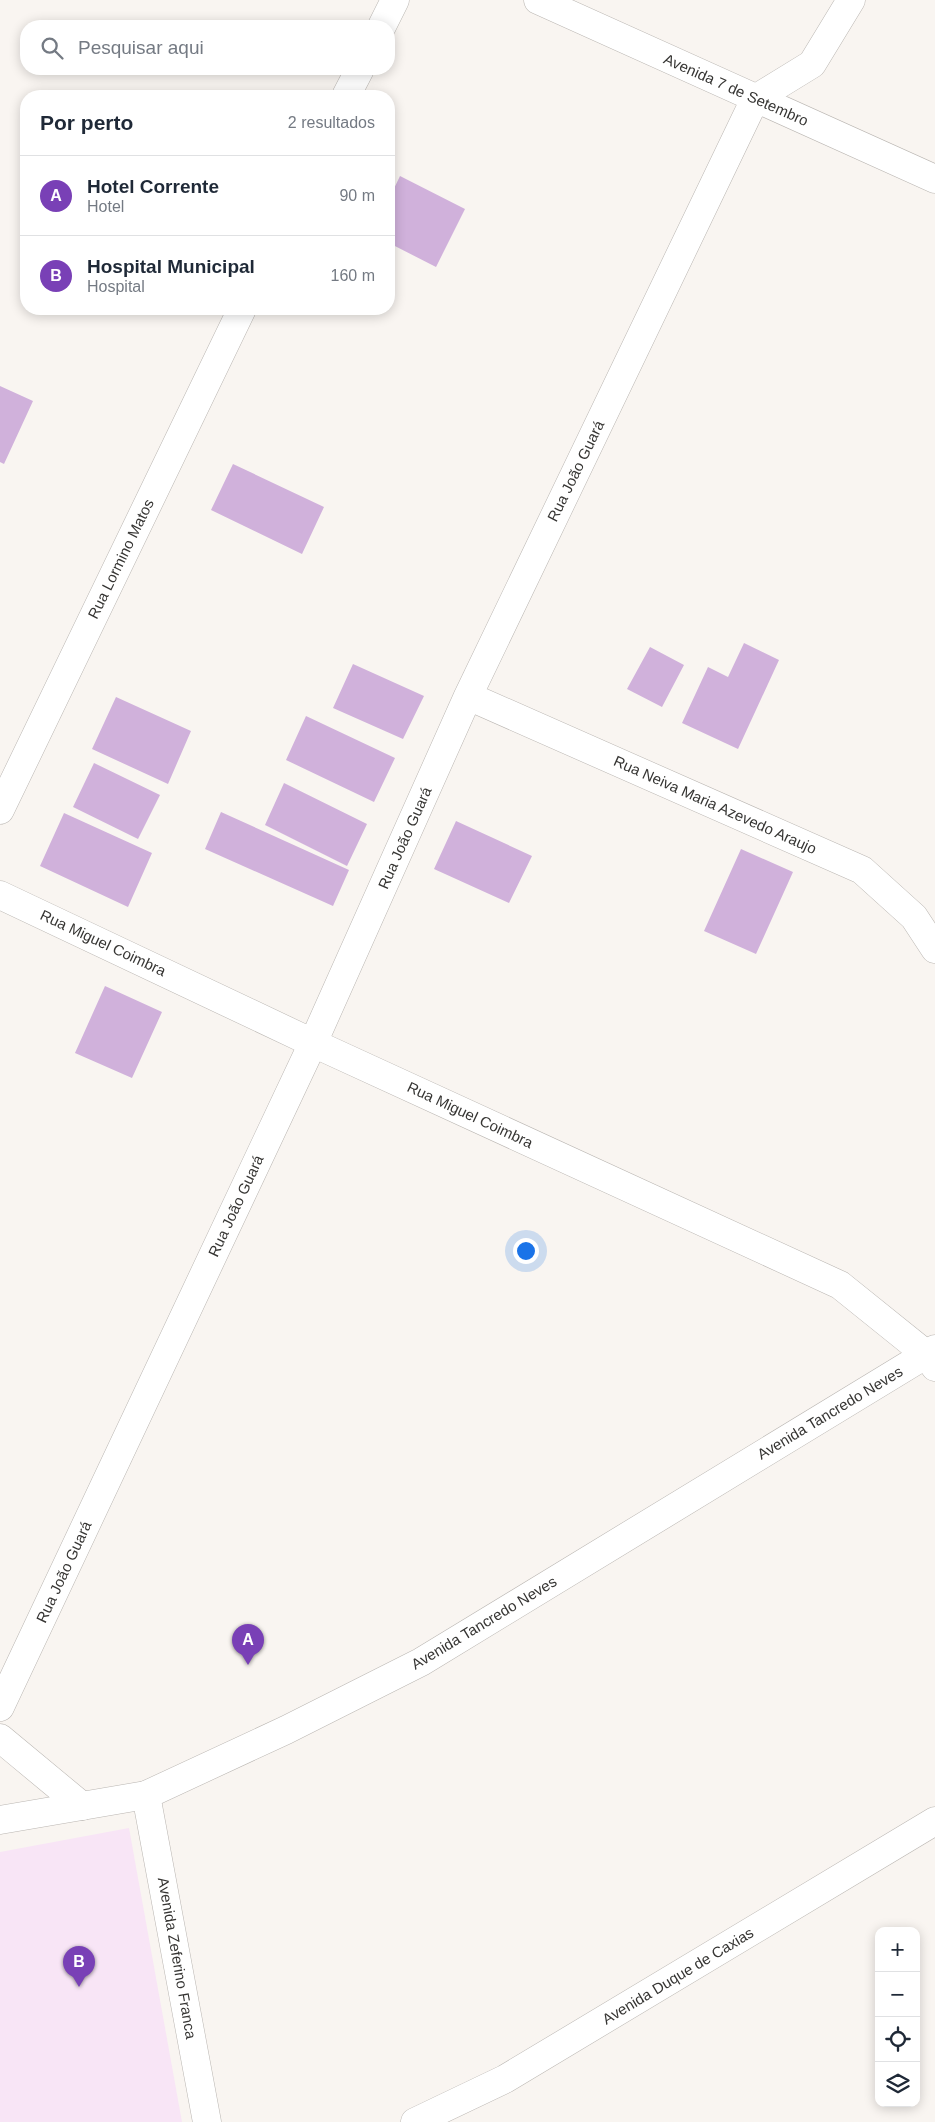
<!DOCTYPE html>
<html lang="pt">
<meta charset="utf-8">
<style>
body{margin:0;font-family:Helvetica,sans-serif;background:#f2f2f3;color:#1f2937}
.controls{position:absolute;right:15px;bottom:15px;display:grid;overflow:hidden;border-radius:10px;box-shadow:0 2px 12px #0003}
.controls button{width:45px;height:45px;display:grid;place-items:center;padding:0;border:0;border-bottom:1px solid #e0e1e3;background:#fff;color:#1f2937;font:25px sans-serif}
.you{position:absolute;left:525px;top:1250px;width:18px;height:18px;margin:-12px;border:4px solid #fff;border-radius:50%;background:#1a73e8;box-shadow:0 0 0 8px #1a73e833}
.badge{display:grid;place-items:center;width:32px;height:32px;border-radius:50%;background:#7940b6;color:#fff;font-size:16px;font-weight:700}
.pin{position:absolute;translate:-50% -41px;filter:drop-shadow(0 1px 2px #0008)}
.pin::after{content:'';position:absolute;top:26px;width:18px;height:15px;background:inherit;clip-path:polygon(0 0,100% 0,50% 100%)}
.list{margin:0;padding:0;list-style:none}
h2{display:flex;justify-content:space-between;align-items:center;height:65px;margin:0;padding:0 20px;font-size:21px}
h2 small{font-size:16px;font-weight:400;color:#747a83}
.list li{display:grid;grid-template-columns:32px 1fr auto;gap:15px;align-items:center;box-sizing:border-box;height:80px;padding:0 20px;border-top:1px solid #e0e1e3}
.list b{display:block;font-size:19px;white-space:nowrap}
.list p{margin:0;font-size:16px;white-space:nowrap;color:#747a83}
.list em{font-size:16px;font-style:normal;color:#747a83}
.icon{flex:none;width:28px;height:28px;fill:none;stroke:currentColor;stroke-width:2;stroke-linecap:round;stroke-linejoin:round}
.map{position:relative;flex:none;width:935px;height:2122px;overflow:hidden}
.search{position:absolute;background:#fff;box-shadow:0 2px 12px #0003;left:20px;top:20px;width:375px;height:55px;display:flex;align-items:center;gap:12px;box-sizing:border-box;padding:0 18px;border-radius:20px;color:#747a83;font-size:19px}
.panel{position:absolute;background:#fff;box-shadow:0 2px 12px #0003;left:20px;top:90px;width:375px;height:225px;border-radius:20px}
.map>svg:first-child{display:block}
.medical{fill:#f8e5f6}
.building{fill:#d0b1db}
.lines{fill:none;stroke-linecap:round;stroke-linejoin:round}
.minor-casing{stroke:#bab6b2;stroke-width:29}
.major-casing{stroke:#bab6b2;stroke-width:29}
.minor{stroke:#fff;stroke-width:28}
.major{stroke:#fff;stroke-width:28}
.labels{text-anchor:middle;stroke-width:4;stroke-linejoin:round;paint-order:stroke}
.street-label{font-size:15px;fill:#363533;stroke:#fff}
</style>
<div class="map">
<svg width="935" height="2122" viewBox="0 0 935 2122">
<rect width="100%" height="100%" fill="#f9f5f1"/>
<!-- medical -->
<path class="medical" d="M129 1828 182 2122H0V1852Z"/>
<!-- building -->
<path class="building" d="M400 176 465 209 436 267 389 243V199Z
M0 386 33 401 4 464 0 462Z
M233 464 324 507 302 554 211 510Z
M744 643 779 660 738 749 682 723 708 667 728 677Z
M650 647 684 665 662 707 627 689Z
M353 664 424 696 403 739 333 708Z
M116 697 191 731 168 784 92 749Z
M306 716 395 758 374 802 286 760Z
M94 763 160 795 138 839 73 807Z
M284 783 367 824 347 866 265 825Z
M221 812 349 870 333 906 205 849Z
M64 813 152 853 128 907 40 866Z
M456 821 532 856 509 903 434 869Z
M741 849 793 872 756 954 704 931Z
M105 986 162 1012 132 1078 75 1053Z"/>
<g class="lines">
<defs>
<path id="minor" d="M538 0 935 179
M382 26 395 0
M346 96 360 69
M468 696 862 870 914 917 935 949
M0 810 242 309
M0 895 313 1043 840 1285 927 1355 935 1367
M0 1707 313 1043 468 696 755 99 812 64 851 0
M0 1738 82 1806
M146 1795 207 2122
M415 2122 505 2079 935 1821"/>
<path id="major" d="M0 1820 146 1795 286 1730 421 1662 935 1349"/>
</defs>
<!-- minor casing -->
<use href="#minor" class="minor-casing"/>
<!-- major casing -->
<use href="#major" class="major-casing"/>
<!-- minor -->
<use href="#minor" class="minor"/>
<!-- major -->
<use href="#major" class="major"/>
</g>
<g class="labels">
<!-- street labels -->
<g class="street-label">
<text transform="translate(736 90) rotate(24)" y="5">Avenida 7 de Setembro</text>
<text transform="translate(576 471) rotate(-64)" y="5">Rua João Guará</text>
<text transform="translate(121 559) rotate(-64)" y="5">Rua Lormino Matos</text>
<text transform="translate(715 805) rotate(24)" y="5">Rua Neiva Maria Azevedo Araujo</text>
<text transform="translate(405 838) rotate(-66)" y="5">Rua João Guará</text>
<text transform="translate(103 943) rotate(25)" y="5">Rua Miguel Coimbra</text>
<text transform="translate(470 1115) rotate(25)" y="5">Rua Miguel Coimbra</text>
<text transform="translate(236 1206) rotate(-65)" y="5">Rua João Guará</text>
<text transform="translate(830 1413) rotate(-31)" y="5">Avenida Tancredo Neves</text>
<text transform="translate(64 1572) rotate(-65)" y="5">Rua João Guará</text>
<text transform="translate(484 1623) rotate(-31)" y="5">Avenida Tancredo Neves</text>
<text transform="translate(177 1958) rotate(80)" y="5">Avenida Zeferino Franca</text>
<text transform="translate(678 1976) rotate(-31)" y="5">Avenida Duque de Caxias</text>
</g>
</g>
</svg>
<div class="controls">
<button>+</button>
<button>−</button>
<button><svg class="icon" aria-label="locate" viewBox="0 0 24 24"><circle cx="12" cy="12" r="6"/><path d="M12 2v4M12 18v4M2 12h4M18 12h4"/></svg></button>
<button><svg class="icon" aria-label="layers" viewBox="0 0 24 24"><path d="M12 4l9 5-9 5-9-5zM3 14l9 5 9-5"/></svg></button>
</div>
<div class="you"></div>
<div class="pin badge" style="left:248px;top:1665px">A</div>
<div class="pin badge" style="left:79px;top:1987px">B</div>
<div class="search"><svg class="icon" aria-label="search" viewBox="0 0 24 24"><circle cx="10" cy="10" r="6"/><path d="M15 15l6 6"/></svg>Pesquisar aqui</div>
<section class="panel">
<h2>Por perto<small>2 resultados</small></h2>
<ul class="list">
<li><span class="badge">A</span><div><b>Hotel Corrente</b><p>Hotel</p></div><em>90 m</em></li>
<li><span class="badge">B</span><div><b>Hospital Municipal</b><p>Hospital</p></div><em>160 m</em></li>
</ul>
</section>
</div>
